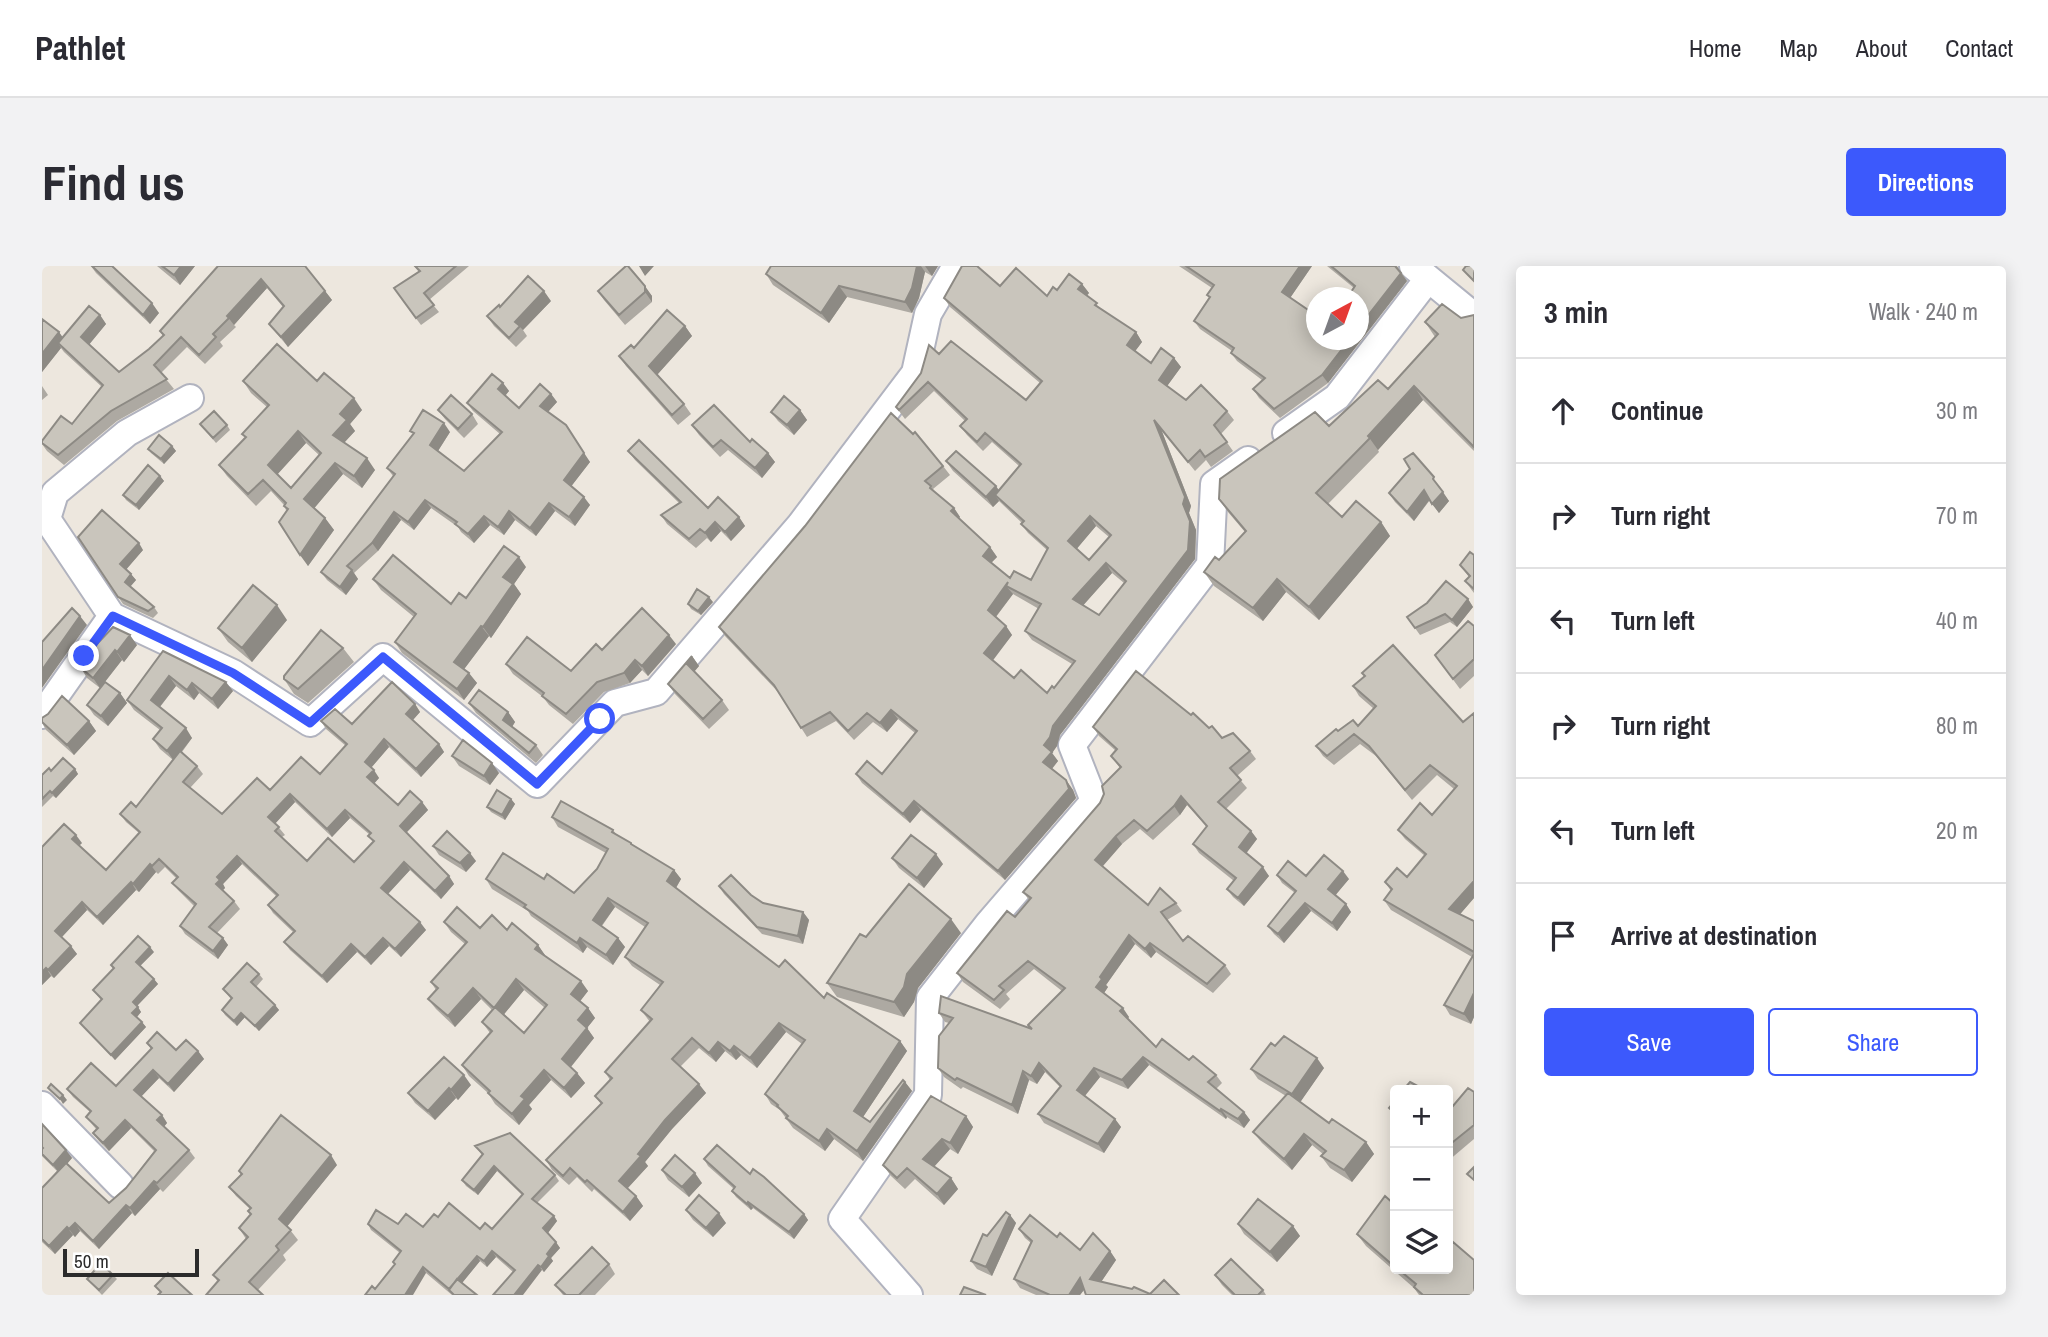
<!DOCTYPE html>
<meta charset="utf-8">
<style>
body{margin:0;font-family:"Archivo Narrow",sans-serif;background:#f2f2f3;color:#2b2b33}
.controls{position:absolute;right:21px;bottom:21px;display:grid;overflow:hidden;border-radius:7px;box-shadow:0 4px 18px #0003}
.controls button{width:63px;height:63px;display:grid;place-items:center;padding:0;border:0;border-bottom:2px solid #e1e1e2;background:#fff;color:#2b2b33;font:35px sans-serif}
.compass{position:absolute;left:1264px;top:21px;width:63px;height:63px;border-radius:50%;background:#fff;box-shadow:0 4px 18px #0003;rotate:41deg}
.scale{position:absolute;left:21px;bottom:18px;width:136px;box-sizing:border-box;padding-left:7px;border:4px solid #2b2b2b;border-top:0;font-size:19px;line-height:24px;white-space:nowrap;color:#2b2b2b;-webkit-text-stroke:5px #fff;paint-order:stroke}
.stop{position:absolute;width:21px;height:21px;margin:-16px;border:5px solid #3c59fc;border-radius:50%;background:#fff}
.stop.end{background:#3c59fc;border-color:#fff;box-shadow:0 2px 7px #0008}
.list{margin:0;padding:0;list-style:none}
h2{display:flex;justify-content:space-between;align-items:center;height:91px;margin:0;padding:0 28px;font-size:30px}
h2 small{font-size:23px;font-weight:400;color:#7c7c81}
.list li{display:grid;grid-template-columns:46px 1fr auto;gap:21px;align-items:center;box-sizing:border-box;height:105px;padding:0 28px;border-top:2px solid #e1e1e2}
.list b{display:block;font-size:26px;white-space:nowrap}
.list em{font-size:23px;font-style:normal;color:#7c7c81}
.actions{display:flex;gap:14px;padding:21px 28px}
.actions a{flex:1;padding:16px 0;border:2px solid #3c59fc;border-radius:7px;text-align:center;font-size:24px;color:#3c59fc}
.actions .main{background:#3c59fc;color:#fff}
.icon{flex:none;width:38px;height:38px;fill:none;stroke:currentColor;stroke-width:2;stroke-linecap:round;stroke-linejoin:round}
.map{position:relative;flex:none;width:1432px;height:1029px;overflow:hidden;border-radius:7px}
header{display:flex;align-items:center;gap:42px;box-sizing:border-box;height:98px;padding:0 35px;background:#fff;border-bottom:2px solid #e1e1e2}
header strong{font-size:33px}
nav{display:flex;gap:38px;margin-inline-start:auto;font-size:24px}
.intro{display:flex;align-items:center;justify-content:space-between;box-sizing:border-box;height:168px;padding:0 42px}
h1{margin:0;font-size:49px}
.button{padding:18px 32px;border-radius:7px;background:#3c59fc;color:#fff;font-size:24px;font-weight:700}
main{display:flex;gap:42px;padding:0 42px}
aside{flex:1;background:#fff;border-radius:7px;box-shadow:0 4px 18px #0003}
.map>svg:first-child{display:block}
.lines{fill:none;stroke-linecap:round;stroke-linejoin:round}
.minor-casing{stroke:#b1b3bf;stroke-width:30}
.minor{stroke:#fff;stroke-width:26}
.wall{fill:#ada9a2;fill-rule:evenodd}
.shaded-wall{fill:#8d8a84}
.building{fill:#c9c5bc;stroke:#8d8a84;stroke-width:2;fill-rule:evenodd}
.route{stroke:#3c59fc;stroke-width:9}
</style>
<header>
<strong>Pathlet</strong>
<nav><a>Home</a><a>Map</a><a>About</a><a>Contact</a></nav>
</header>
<div class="intro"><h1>Find us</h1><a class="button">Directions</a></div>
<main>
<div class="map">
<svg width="1432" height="1029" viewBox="0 0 1432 1029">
<rect width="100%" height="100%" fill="#ede7de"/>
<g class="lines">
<defs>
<path id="minor" d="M1371 0 1432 50
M1244 167 1295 131 1386 13
M70 350 191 407 268 457 341 391 495 518 573 437 614 426 758 259 873 107 886 48 914 0
M0 449 70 350 5 253 13 227 85 167 148 132
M0 839 78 919
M867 1029 800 953 886 829 888 732 946 658 1052 535 1030 479 1168 299 1172 218 1206 194"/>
</defs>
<!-- minor casing -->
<use href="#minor" class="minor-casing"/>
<!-- minor -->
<use href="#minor" class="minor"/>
</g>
<!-- wall -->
<path class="wall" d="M49 0 117 47 108 58 54 7Z
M115 0H153L138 19Z
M176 0 283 25 290 34 246 81 227 58 241 41 225 22 192 59 194 61 178 76 181 80 163 98 145 81 119 107 132 123 75 155 22 199 5 185 0 178V175L30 158 60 121 22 86 19 82 0 106V53L17 66 20 71 58 49 64 58 47 78 77 106 107 83 121 70 118 65Z
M372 0H427L387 34 397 46 379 59 367 43 377 6Z
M584 0 610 30V36L583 59 562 34 556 25Z
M729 0H896L890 10 883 6 877 32 870 47 805 31 787 57 731 19 724 8Z
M1137 0H1270L1248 32 1275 74 1312 22 1285 0H1355L1365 15 1286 117 1238 152 1217 132 1211 123 1220 114 1195 95 1189 87 1190 85 1158 63 1152 55 1167 32 1165 29 1170 22Z
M1040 18 1047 27 1045 30 1059 43 1094 66 1100 76 1093 85 1109 97 1132 92 1139 101 1125 120 1144 134 1185 145 1192 154 1179 168 1191 185 1169 201 1164 194 1153 205 1119 163 1149 240 1147 247 1154 264 1153 293 1018 469 1015 480 1010 487 1016 495 1010 503 1024 514 1031 524 1034 532 963 614 879 544 868 557 820 517 814 508H840L873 467 856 453 845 466 831 456 812 474 794 455 765 471 737 427 683 370 677 361 901 200 908 209 891 223 894 227 912 242 918 251 917 252 948 281 955 291 949 297 968 312 989 314 1005 284 986 267 979 258 980 257 957 235 951 241 911 205 904 195 957 224 977 200 950 176 941 185 925 169 918 160 923 155 892 125 863 153 854 141 897 88 984 134 998 117 908 41 902 32 958 20 1005 30 1015 24ZM1054 260 1067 271 1047 294 1034 283ZM1070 307 1082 317 1057 349 1041 339ZM971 328 997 343 983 365 990 374 1030 398 1012 422 1005 427 972 412 950 394 970 369 964 360 954 351Z
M509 35 481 64 485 70 474 81 452 60 445 50Z
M1432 49V185L1381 134 1336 184 1337 186 1286 238 1300 251 1339 256 1348 270 1277 354 1244 326 1221 355 1172 320 1162 306 1177 294 1203 266 1186 246 1177 233 1346 123 1393 71 1383 56 1419 52Z
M643 60 650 70 615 109 642 138 649 148 636 159 584 100 577 90 592 82Z
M201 115H275L320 144 308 158 313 165 302 177 333 204 320 222 301 208 272 242 283 252 292 264 266 300 242 239 229 225 214 240 185 210 177 199 203 172 200 168 225 141 209 127ZM264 177 277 189 249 222 235 208Z
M461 117 467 125 463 130 477 142 509 128 515 136 506 146 548 196 529 220 548 239 533 260 513 245 494 270 473 254 462 269 448 259 432 277 419 266 416 261 389 242 372 264 359 254 336 285 312 307 316 313 304 329 285 314 279 306 351 210 345 202 371 168 368 165 408 166 396 185 422 205 458 168 431 145 425 137Z
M0 120 6 129 0 134Z
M396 144 430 148 436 158 422 172 403 153Z
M758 144 765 154 752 169 736 155 729 146Z
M158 158 185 159 188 164 174 177Z
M650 159 708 176 726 187 733 196 720 212 686 184 678 191 657 169Z
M130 180 134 185 122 198 109 187 106 183Z
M586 185 666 242 697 251 703 260 689 275 679 265 669 276 665 272 654 282 625 258 619 249 637 237 593 194Z
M118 210 122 215 97 244 84 234 81 229Z
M1398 220 1397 222 1407 235 1397 247 1388 234 1372 255 1353 236 1347 227Z
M36 271 101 284 84 303 94 314 88 321 112 341 116 347 111 352 81 338Z
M1432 289V327L1423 315 1427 311 1418 299Z
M484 301 472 318 479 328 449 372 447 370 422 403 435 417 422 434 360 387 353 376 372 351 339 324 331 313 409 338Z
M1426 333 1431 341 1415 361 1408 356 1378 369 1365 351Z
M671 336 659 349 649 343 646 338Z
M245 354 210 396 186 376 176 362Z
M1432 360V410L1418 423 1393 389Z
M55 378 95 379 82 396 80 394 63 416 78 427 85 437 66 460 52 449 45 439 58 422 45 412 39 402Z
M634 378 606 410 600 404 588 417 562 426 531 458 507 439 501 431 471 408 464 398 529 405 560 384Z
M301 382 312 396 266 437 252 428 242 413Z
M121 385 191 425 176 443 157 427 152 434 134 420 118 441 150 472 140 486 155 500 161 508 148 522 180 548 228 524 278 508 304 480 284 463 279 455 310 458 373 438 378 446 371 454 397 478 402 486 379 511 347 481 329 502 337 512 332 517 356 539 380 536 386 544 364 567 407 610 412 618 399 633 368 604 346 628 384 664 359 691 347 680 329 699 315 686 285 717 248 684 242 676 251 666 231 647 226 639 234 630 200 598 181 618 183 622 181 624 192 635 198 643 175 667 181 672 186 679 176 693 143 668 138 660 152 640 136 624 130 617 134 612 123 601 116 608 114 606 97 626 94 624 61 659 45 644 20 671 35 688 12 712 9 710 0 719V581L40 577 37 579 64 604 97 567 84 556 78 548 94 541 131 494 118 483 111 473 118 464 92 444 85 434ZM253 536 290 571 308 552 328 569 326 570 331 576 312 596 265 595 240 571 243 569 233 557Z
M650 390 657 400 652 406 680 434 687 444 667 463 633 428 626 418Z
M1320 407 1421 456 1432 447V632L1418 648 1432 655V751L1429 758 1408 749 1402 739 1430 691 1349 644 1342 634 1349 625 1343 616 1365 611 1383 590 1363 573 1356 564 1390 549 1412 523 1395 509 1370 534 1334 490 1318 478 1292 499 1281 490 1274 480 1296 465 1316 460 1332 443 1317 430 1311 420 1323 411Z
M427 437 466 446 473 456 470 461 494 479 501 489 494 497 434 447Z
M1149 449 1180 472 1208 485 1214 493 1195 510 1205 522 1184 543 1209 565 1215 573 1204 587 1227 610 1202 640 1191 631 1185 623 1192 615 1157 587 1151 578 1165 561 1145 539 1138 549 1111 574 1098 563 1080 578 1061 600 1106 639 1134 637 1140 645 1125 654 1141 675 1183 699 1189 708 1171 727 1114 686 1109 692 1093 678 1064 719 1066 721 1062 727 1087 751 1086 753 1114 781 1147 794 1174 809 1180 817 1174 823 1202 846 1208 854 1202 862 1185 851 1184 853 1107 799 1086 823 1058 811 1043 830 1073 853 1079 861 1062 887 1002 857 996 848 1018 821 1003 806 995 818 987 814 976 848 921 821 919 823 902 811 896 802 907 757 903 756 897 747 988 762 986 759 1020 725 992 703 964 728 968 733 958 743 921 716 915 707 973 651 987 634 981 626 1058 537 1078 502 1069 490 1074 485 1057 470 1051 461Z
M0 452 47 455 54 465 32 489 4 464 0 457Z
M410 490 457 507 448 519 417 500Z
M33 503 36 508 14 532 11 530 0 541V509L9 505Z
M469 533 473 538 463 554 449 546 445 541Z
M510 551 571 564 574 568 592 580 632 604 639 613 634 622 737 701 782 732 858 775 865 785 821 851 828 856 863 816 870 825 821 895 792 873 783 885 751 862 738 844 729 838 723 828 760 778 744 766 715 802 699 789 694 794 683 785 674 796 657 782 638 801 664 827 630 863 603 896 606 900 585 923 594 930 601 940 588 955 552 923 550 926 535 911 527 919 510 904 504 894 559 838 553 830 568 814 563 806 608 756 599 744 618 719 590 700 583 691 603 661 573 641 560 660 576 672 583 681 571 699 545 681 541 687 489 650 486 645 450 623 444 613H502L532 627 555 603 564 587 516 561Z
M391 580 434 595 424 606 397 589Z
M850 592 901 598 882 622 857 602Z
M1235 609 1307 613 1293 629 1304 638 1309 646 1295 665 1269 645 1242 677 1232 668 1226 660 1253 627 1240 617Z
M677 620 709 629 721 637 761 646 767 654 761 678 720 668 682 628Z
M402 656 438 662 465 664 496 679 503 690 546 725 538 735 546 742 553 752 545 762 552 772 529 801 535 807 543 817 529 832 509 814 487 839 490 843 477 859 453 838 446 827 427 810 420 799 448 767 440 756 450 744 439 733 413 761 394 743 386 733 394 724 389 716 423 678 409 666ZM482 724 503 742 482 767 462 748Z
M919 667 876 722 872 736 862 751 795 731 785 717 824 671Z
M112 686 98 700 116 718 95 740 99 746 95 751 104 761 73 794 38 757 59 734 51 724 71 703 69 699Z
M217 708 221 713 214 721 233 739 237 744 217 765 203 751 195 760 183 749 180 744 189 733 181 723Z
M105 777 134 784 156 785 162 793 132 826 117 812 99 830 120 849 125 857 122 860 147 884 153 892 121 926 118 923 93 950 90 947 57 983 38 965 33 971 31 969 13 988 0 976V922L15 905 0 890V858L30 892 25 898 67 937 84 922 112 885 89 862 67 885 57 875 51 867 54 863 44 851 48 846 31 831 25 823 74 820 109 783Z
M1233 780 1282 802 1258 836 1287 857 1324 876 1332 888 1310 916 1288 902 1279 890 1281 888 1270 879 1250 904 1220 877 1211 866 1244 830 1216 813 1209 803Z
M429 819 416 834 414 832 393 854 373 837 366 827Z
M1432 826V873L1406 895V837L1411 840Z
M924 850 931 861 916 888 908 883 892 901 909 912 916 923 902 939 873 913 863 923 849 910 841 899Z
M433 880 513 909 517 915 495 937 512 950 515 955 506 967 518 982 509 992 511 995 502 1006 500 1004 471 1006 454 991 445 1001 438 995 420 1017 435 1029H410L384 1007 333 1023 353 999 351 996 358 987 329 964 326 958H356L381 961 396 951 438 963H450L480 929 455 905 436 929 424 920 420 914 440 889Z
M662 893 708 908 762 948 766 954 752 973 711 942 709 944 694 931 690 925 692 923 666 900Z
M295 899 245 960 256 974 241 989 244 994 216 1024 176 1016 171 1009 204 973 197 962 209 949 206 945 208 943 194 930 187 921 199 908 197 905Z
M620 904 660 917 647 931 626 914Z
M1353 939V1003H1406L1432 1029H1377L1372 1022 1324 980 1315 968Z
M644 944 684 957 671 971 651 954Z
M968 949 974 957 950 1010 935 1003 929 995 945 970Z
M1196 958 1251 960 1258 970 1235 996 1202 968Z
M977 963 1015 971 1038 984 1068 985 1074 994 1059 1016 1108 1028 1042 1024 1038 1029H994L978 1022 972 1013 989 977 983 972Z
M567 998 573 1008 553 1029H521L513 1019Z
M71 1009 75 1013 60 1029 45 1013Z
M1173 1009 1221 1024 1224 1029H1190L1180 1019Z"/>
<!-- shaded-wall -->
<path class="shaded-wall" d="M139 0H153L138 19 132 9Z
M597 0H612L603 10Z
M875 0H879L883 6 877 32 870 47 863 36Z
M883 0H896L890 10Z
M1258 0H1270L1246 35 1240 26Z
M1359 7 1365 15 1286 117 1280 109 1307 74H1317V61Z
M219 13 225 22 192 59 185 50Z
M1040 18 1047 27 1042 32 1036 23Z
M603 20 610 30V36L603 26Z
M797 20 805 31 787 57 779 47Z
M283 25 290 34 246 81 239 71Z
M502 25 509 35 481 64 473 56Z
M110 37 117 47 108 58 101 49Z
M58 49 64 58 46 80 39 71Z
M643 60 650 70 614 110 607 100Z
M17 66 24 76 16 77 19 82 0 106V88Z
M1094 66 1100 76 1091 88 1085 79Z
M1132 92 1139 101 1123 123 1117 114Z
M461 117 467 125 462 131 456 123Z
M1372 120 1381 134 1336 184 1326 170Z
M509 128 515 136 504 148 498 140Z
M312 132 320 144 308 158 313 165 299 180 291 169 298 148Z
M758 144 765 154 752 169 745 159Z
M1112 154 1119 163 1149 240 1147 247 1154 264 1153 293 1018 469 1015 480 1010 487 1016 495 1008 505 1001 496 1002 479 1011 460 1141 238Z
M402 157 408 166 394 188 388 179Z
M524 159 548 196 528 222 522 214Z
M256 165 264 177 234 210 226 199Z
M130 180 134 185 122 198 119 193Z
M726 187 733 196 720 212 713 202Z
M325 192 333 204 320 222 312 210Z
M293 197 301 208 270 245 262 233Z
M118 210 122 215 97 244 94 239Z
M954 220 961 230 953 229 957 235 951 241 944 231Z
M1382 224 1388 233 1372 255 1365 246Z
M1401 226 1407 235 1397 247 1390 238Z
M542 231 548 239 533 260 527 251Z
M383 234 389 242 372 264 366 256Z
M507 237 513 245 494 270 488 262Z
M912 242 918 251 915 254 909 245Z
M467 245 473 254 462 269 456 261Z
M352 246 359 254 336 285 330 277Z
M442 250 448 259 432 277 426 268Z
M1048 250 1054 260 1033 285 1026 275Z
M697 251 703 260 689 275 683 266Z
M283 252 292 264 266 300 258 289Z
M673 256 679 265 669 276 663 267Z
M1339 256 1348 270 1277 354 1267 341Z
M97 277 101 284 83 305 78 298Z
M948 281 955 291 947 299 941 290Z
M477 291 484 301 472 318 479 328 449 372 441 361 461 311Z
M1064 297 1070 307 1038 343 1031 333Z
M310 304 316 313 304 329 298 321Z
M89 308 94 314 87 322 83 316Z
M1235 313 1244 326 1221 355 1211 342Z
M966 316 964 320 971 328 952 353 946 344Z
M667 331 671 336 659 349 656 345Z
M1426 333 1431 341 1415 361 1410 354Z
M235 339 245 354 210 396 200 382Z
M38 350 45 359 0 422V404Z
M439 360 447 370 420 406 412 396Z
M964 360 970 369 949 397 942 387Z
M88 369 95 379 82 396 75 386Z
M627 369 634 378 606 410 600 400Z
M73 384 80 394 58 422 51 412Z
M650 390 657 400 651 407 644 397Z
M593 394 600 404 588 417 582 407Z
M427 407 435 417 422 434 415 423Z
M127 410 134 420 116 443 109 434Z
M184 416 191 425 176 443 170 433Z
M150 417 157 427 152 434 145 424Z
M78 427 85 437 66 460 59 450Z
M373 438 378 446 369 456 364 448Z
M849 444 856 453 845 466 838 457Z
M466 446 473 456 468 464 461 454Z
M47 455 54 465 32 489 25 479Z
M144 462 150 472 132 495 125 485Z
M342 473 347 481 328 503 323 496Z
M397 478 402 486 379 511 374 503Z
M450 497 457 507 448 519 442 510Z
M33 503 36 508 14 532 10 527Z
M332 504 337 512 331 519 325 511Z
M1024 514 1031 524 1034 532 963 614 956 605Z
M248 528 253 536 232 559 226 551Z
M1139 530 1145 539 1138 549 1132 540Z
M469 533 473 538 463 554 460 549Z
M872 535 879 544 868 557 861 548Z
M380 536 386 544 363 568 358 560Z
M303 544 308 552 290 571 285 563Z
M1209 565 1215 573 1203 589 1197 581Z
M34 569 40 577 36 581 30 573Z
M1074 570 1080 578 1059 602 1053 594Z
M428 587 434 595 424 606 418 597Z
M894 588 901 598 882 622 875 612Z
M195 590 200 598 181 618 183 622 179 626 174 618 175 611Z
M362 596 368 604 344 630 339 622Z
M108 598 114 606 97 626 91 618Z
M1221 601 1227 610 1202 640 1196 632Z
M632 604 639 613 632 625 625 615Z
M1301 605 1307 613 1292 631 1286 623Z
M407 610 412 618 399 633 393 625Z
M1432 615V632L1414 653 1407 643Z
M89 616 94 624 61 659 55 651Z
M566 632 573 641 557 663 551 654Z
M40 636 45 644 18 673 13 665Z
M1263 637 1269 645 1242 677 1236 668Z
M1304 638 1309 646 1295 665 1290 657Z
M761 646 767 654 761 678 756 670Z
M909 653 919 667 876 722 872 736 862 751 852 736 865 708Z
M378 656 384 664 359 691 353 683Z
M1087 669 1093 678 1064 719 1066 721 1060 730 1054 721 1058 711Z
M181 672 186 679 176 693 171 685Z
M341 672 347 680 329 699 323 691Z
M538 672 545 681 541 687 535 677Z
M576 672 583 681 571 699 564 689Z
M1108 677 1114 686 1109 692 1103 683Z
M309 678 315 686 285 717 280 710Z
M496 679 503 689 500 694 493 683Z
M29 680 35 688 12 712 6 704Z
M108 681 112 686 97 701 94 696Z
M4 702 9 710 0 719V706Z
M112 713 116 718 94 741 91 736Z
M474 713 482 724 459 752 452 742Z
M539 715 546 725 536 738 529 728Z
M431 722 439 733 413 761 406 750Z
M1432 727V751L1429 758 1422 748Z
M233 739 237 744 217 765 213 760Z
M96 741 99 746 94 752 90 747Z
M546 742 553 752 545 762 552 772 527 803 520 793 536 754Z
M1081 742 1087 751 1084 754 1078 745Z
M199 747 203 751 195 760 192 755Z
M100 756 104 761 73 794 69 789Z
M737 757 744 766 715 802 708 792Z
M858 775 865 785 819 854 812 845Z
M676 776 683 785 674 796 667 787Z
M692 780 699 789 694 794 688 785Z
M156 785 162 793 132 826 126 818Z
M1101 791 1107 799 1086 823 1080 814Z
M1275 792 1282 802 1257 838 1250 828Z
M997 797 1003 806 995 818 989 810Z
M1052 802 1058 811 1041 832 1035 824Z
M111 804 117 812 98 832 92 824Z
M502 804 509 814 487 839 490 843 477 859 470 848 479 830Z
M981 805 987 814 976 848 970 839Z
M535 807 543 817 529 832 522 822Z
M422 809 429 819 416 834 409 824Z
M863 816 870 825 821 895 815 885Z
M657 818 664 827 630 863 603 896 606 900 583 925 577 915 596 888 623 854Z
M407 822 414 832 393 854 386 845Z
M21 829 25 834 21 838 18 833Z
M1179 843 1185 851 1184 853 1178 845Z
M1202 846 1208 854 1202 862 1196 853Z
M120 849 125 857 121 862 115 854Z
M924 850 931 861 916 888 908 877Z
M1073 853 1079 861 1062 887 1056 878Z
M83 854 89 862 67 885 61 877Z
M785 863 792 873 783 885 777 875Z
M1262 868 1270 879 1250 904 1242 893Z
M900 873 908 883 889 904 881 893Z
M1324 876 1332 888 1310 916 1302 904Z
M24 884 30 892 17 907 11 899Z
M289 889 295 899 244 962 237 953Z
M452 900 455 905 436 929 432 924Z
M653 907 660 917 647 931 640 921Z
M909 912 916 923 902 939 895 928Z
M112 915 118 923 93 950 88 942Z
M594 930 601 940 588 955 581 946Z
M706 936 711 942 709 944 705 938Z
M84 939 90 947 57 983 51 975Z
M677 947 684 957 671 971 664 962Z
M762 948 766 954 752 973 747 966Z
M968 949 974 957 950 1010 944 1001Z
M512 950 515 955 505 968 501 962Z
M33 957 38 965 33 971 27 963Z
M1251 960 1258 970 1235 996 1228 986Z
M25 961 31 969 13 988 7 980Z
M514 976 518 982 509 992 511 995 502 1006 499 1001 505 988Z
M450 985 454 991 445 1001 442 995Z
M1068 985 1074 994 1055 1022 1048 1013Z
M435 990 438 995 411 1028 407 1023Z
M496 999 500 1004 481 1029H472Z
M381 1001 384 1007 371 1029H363Z
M1038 1012 1044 1021 1038 1029H1027Z"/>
<!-- building -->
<path class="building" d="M50 0H70L110 37 101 49Z
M120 0H139L132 9Z
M176 0H263L283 25 239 71 227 58 242 40 219 13 185 50 187 52 171 68 174 71 157 89 139 71 112 99 125 113 69 145 16 189 0 177V175L19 150 30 158 61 119 16 77 47 40 58 49 39 71 77 106 107 83 122 69 118 65Z
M373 0H414L382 27 392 39 374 52 352 22 378 5Z
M584 0H586L603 20V26L577 49 556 25Z
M729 0H875L870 22 863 36 797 20 779 47 724 8Z
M920 0H935L958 20 974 2 1005 30 1011 21 1015 24 1027 8 1040 18 1036 23 1055 37 1053 39 1094 66 1085 79 1109 97 1119 82 1132 92 1117 114 1144 134 1159 119 1185 145 1172 159 1185 176 1163 191 1158 184 1146 196 1112 154 1143 231 1141 238 1148 255 1146 284 1011 460 1008 471 1002 479 1010 486 1001 496 1024 514 1027 523 956 605 872 535 861 548 814 508 825 495 840 508 875 465 849 444 838 457 825 447 806 465 788 446 759 462 732 419 677 361 763 260 849 147 871 168 873 166 901 200 883 215 889 220 888 222 912 242 909 245 948 281 941 290 968 312 972 305 989 314 1006 282 979 258 982 255 953 229 979 198 943 167 935 176 918 160 925 153 886 116 857 144 854 141 879 107 887 79 897 88 909 75 984 134 1000 115 902 32ZM1048 250 1069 269 1047 294 1026 275ZM1064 297 1084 315 1057 349 1031 333ZM966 316 964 320 999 338 983 365 1033 395 1012 422 1010 420 1005 427 979 404 972 412 942 387 964 360 946 344Z
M1144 0H1258L1240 26 1275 50V74H1307L1280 109 1232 143 1211 123 1223 112 1189 87 1192 82 1152 55 1168 31 1165 29 1172 19Z
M1289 0H1353L1359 7 1317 61V32H1305L1313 20Z
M1424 0H1432V15L1421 4Z
M486 10 502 25 473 56 478 60 467 72 445 50 457 39 458 41Z
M1400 38 1419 52 1432 49V181L1372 120 1326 170 1328 172 1274 227 1300 251 1314 235 1339 256 1267 341 1235 313 1211 342 1162 306 1173 291 1177 294 1204 265 1177 233 1178 213 1273 146 1287 160 1336 114 1346 123 1396 68 1383 56Z
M625 44 643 60 607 100 642 138 630 149 577 90 589 79 592 82Z
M0 53 17 66 0 88Z
M235 78 275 115 282 107 312 132 298 148 305 154 291 169 325 192 312 210 293 197 262 233 283 252 258 289 237 256 246 243 242 240 244 237 221 214 206 228 177 199 204 171 200 168 227 139 201 115ZM256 165 279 187 249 222 226 199Z
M450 108 461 117 456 123 477 142 498 118 509 128 498 140 524 159 542 187 522 214 542 231 527 251 507 237 488 262 467 245 456 261 442 250 426 268 413 258 415 256 383 234 366 256 352 246 330 277 305 300 310 304 298 321 279 306 353 208 345 202 372 167 368 165 381 144 402 157 388 179 422 205 460 166 425 137Z
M409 129 430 148 416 163 396 144Z
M742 130 758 144 745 159 729 146Z
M672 139 708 176 710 173 726 187 713 202 679 174 671 181 650 159Z
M172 145 185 159 171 172 158 158Z
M117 169 130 180 119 193 106 183Z
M597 174 666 242 676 231 697 251 683 266 673 256 663 267 658 263 647 273 619 249 639 236 586 185Z
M914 185 954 220 944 231 904 195Z
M1371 187 1392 211 1391 213 1401 226 1390 238 1382 224 1365 246 1347 227 1368 203 1362 193Z
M106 199 118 210 94 239 81 229Z
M60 244 97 277 78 298 89 308 83 316 112 341 106 345 76 331 36 271Z
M462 280 477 291 461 311 471 318 441 361 439 360 412 396 427 407 415 423 353 376 374 348 331 313 351 289 409 338 417 327 424 332Z
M1428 286 1432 289V323L1423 315 1428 310 1418 299Z
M1404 315 1426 333 1410 354 1403 348 1373 362 1365 351 1385 337Z
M211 319 235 339 200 382 176 362Z
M655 323 667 331 656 345 646 338Z
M30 342 38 350 0 404V376Z
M600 342 627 369 600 400 593 394 582 407 555 416 524 448 500 430 502 427 464 398 485 371 529 405 554 378 560 384Z
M1426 355 1432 360V393L1411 413 1393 389Z
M71 361 88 369 75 386 73 384 51 412 39 402 55 378Z
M279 364 301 382 256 423 242 413V410Z
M1351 379 1421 456 1432 447V615L1407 643 1432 655V686L1342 634 1350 623 1343 616 1355 602 1365 611 1384 588 1356 564 1378 537 1390 549 1415 520 1388 499 1363 524 1327 480 1312 468 1285 490 1274 480 1294 463 1296 465 1311 454 1316 460 1334 440 1311 420 1323 410 1320 407Z
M121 385 184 416 170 433 150 417 145 424 127 410 109 434 144 462 125 485 111 473 120 462 85 434Z
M650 390 644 397 680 434 661 453 626 418Z
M1094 405 1149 449 1151 447 1167 462 1170 460 1180 472 1191 467 1208 485 1188 502 1199 514 1176 536 1209 565 1197 581 1221 601 1196 632 1185 623 1194 612 1151 578 1165 560 1139 530 1132 540 1105 565 1092 554 1074 570 1053 594 1106 639 1118 622 1134 637 1119 646 1141 675 1146 670 1183 699 1165 718 1108 677 1103 683 1087 669 1058 711 1060 713 1054 721 1081 742 1078 745 1114 781 1120 773 1147 794 1151 790 1174 809 1166 816 1202 846 1196 853 1179 843 1178 845 1101 791 1080 814 1052 802 1035 824 1073 853 1056 878 996 848 1019 820 997 797 989 810 981 805 970 839 915 812 913 814 896 802 897 770 911 752 897 747 899 730 990 763 986 759 1023 722 986 695 957 720 962 724 952 734 915 707 965 645 973 651 989 632 981 626 1058 537 1062 528 1060 520 1079 501 1069 490 1075 483 1051 461Z
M63 416 78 427 59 450 45 439Z
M350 416 373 438 364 448 397 478 374 503 342 473 323 496 332 504 325 511 356 539 368 525 380 536 358 560 407 610 393 625 362 596 339 622 378 656 353 683 341 672 323 691 309 678 280 710 242 676 253 665 226 639 236 629 195 590 175 611 178 614 174 618 192 635 167 661 181 672 171 685 138 660 154 638 130 617 136 611 117 593 110 600 108 598 91 618 89 616 55 651 40 636 13 665 29 680 6 704 4 702 0 706V581L22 558 34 569 30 573 64 604 98 566 78 548 89 536 94 541 138 485 155 500 141 516 180 548 215 512 228 524 259 491 278 508 305 478 279 455 293 443 310 458ZM248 528 285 563 303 544 329 567 326 570 332 575 312 596 286 572 265 595 233 565 237 561 226 551Z
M437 424 466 446 461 454 494 479 487 487 427 437Z
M20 430 47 455 25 479 0 456V452L6 448Z
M421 474 450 497 442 510 410 490Z
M21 492 33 503 10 527 8 525 0 533V509L7 502 9 505Z
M455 524 469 533 460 549 445 541Z
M519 535 571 564 570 566 589 577V578L632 604 625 615 737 701 743 694 782 732 785 727 858 775 812 845 828 856 861 814 863 816 815 885 785 863 777 875 744 852 746 850 735 840 736 839 723 828 763 774 737 757 708 792 692 780 688 785 676 776 667 787 650 772 630 793 657 818 623 854 596 888 599 890 577 915 594 930 581 946 545 914 543 916 528 902 521 910 504 894 560 837 553 830 570 812 563 806 610 753 599 744 621 716 583 691 606 657 566 632 551 654 576 672 564 689 538 672 535 677 482 641 484 639 444 613 461 587 502 613 505 608 532 627 555 603 566 583 510 551Z
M405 565 428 587 418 597 391 580Z
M869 569 894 588 875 612 850 592Z
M1282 589 1301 605 1286 623 1304 638 1290 657 1263 637 1236 668 1226 660 1254 625 1235 609 1246 595 1264 610Z
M689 609 709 629 721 637 761 646 756 670 715 661 677 620Z
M867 618 909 653 865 708 862 721 852 736 785 717 818 668 824 671Z
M415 641 438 662 450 649 465 664 470 657 496 679 493 683 539 715 529 728 546 742 536 754 545 762 520 793 535 807 522 822 502 804 479 830 483 833 470 848 446 827 448 825 420 799 450 765 440 756 453 741 482 767 505 739 474 713 452 742 431 722 406 750 386 733 396 722 389 716 425 676 402 656Z
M96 670 108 681 94 696 112 713 91 736 96 741 90 747 100 756 69 789 38 757 60 733 51 724 72 702 69 699Z
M1432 688V727L1422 748 1402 739Z
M205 697 217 708 209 716 233 739 213 760 199 747 192 755 180 744 190 732 181 723Z
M115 766 134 784 144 774 156 785 126 818 111 804 92 824 120 849 115 854 147 884 115 917 112 915 88 942 84 939 51 975 33 957 27 963 25 961 7 980 0 973V922L24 897 67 937 84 922 114 884 83 854 61 877 51 867 56 862 44 851 49 845 25 823 49 797 74 820 110 782 105 777Z
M1242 770 1275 792 1250 828 1209 803 1229 777 1233 780Z
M402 791 422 809 409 824 407 822 386 845 366 827Z
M1368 816 1383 824H1361Z
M9 818 21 829 18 833 6 822Z
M1426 822 1432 826V859L1406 880V837L1411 840Z
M1246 827 1287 857 1290 853 1324 876 1302 904 1279 890 1284 885 1262 868 1242 893 1211 866Z
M889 830 924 850 908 877 900 873 881 893 909 912 895 928 865 902 855 912 841 899Z
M1353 835V847L1347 842Z
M239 849 289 889 237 953 249 964 234 980 237 984 207 1016 221 1029H164L177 1014 171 1009 206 971 197 962 209 948 206 945 209 942 187 921 200 908 197 905Z
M0 858 24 884 11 899 0 888V883L1 882 0 881Z
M468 867 513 909 490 933 512 950 501 962 514 976 505 988 507 990 499 1001 496 999 472 1029H451L473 1004 450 985 442 995 435 990 407 1023 381 1001 363 1029H323L330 1020 333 1023 353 998 351 996 359 985 326 958 334 944 356 958 364 948 381 961 392 948 396 951 407 937 438 963 443 957 450 963 481 928 452 900 432 924 420 914 441 888 433 880Z
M675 879 708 908 711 903 722 911 762 948 747 966 706 936 705 938 690 925 693 921 662 893Z
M633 889 653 907 640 921 620 904Z
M1432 901V914L1425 908Z
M657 929 677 947 664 962 644 944Z
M1343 930 1353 939V1001L1315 968Z
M1216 933 1251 960 1228 986 1196 958Z
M964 946 968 949 944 1001 929 995 941 968 945 970Z
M988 949 1015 971 1018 967 1038 984 1051 967 1068 985 1048 1013 1090 1023 1092 1021 1108 1028 1122 1014 1137 1029H1044L1038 1012 1027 1029H1008L972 1013 990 975 977 963Z
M1411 976 1432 994V1029H1381L1372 1021 1374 1018 1356 1003H1406V980Z
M550 981 567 998 537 1029H524L513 1019Z
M1189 993 1221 1024 1216 1029H1193L1173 1009Z
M59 997 71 1009 57 1024 45 1013Z
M126 1007 150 1029H116L119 1026 113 1020Z
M415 1013 435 1029H412L407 1024Z
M922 1021 944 1029H918Z"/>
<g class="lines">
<!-- route -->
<path class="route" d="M42 390 71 350 191 407 268 457 341 391 495 518 558 453"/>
</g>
</svg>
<div class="controls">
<button>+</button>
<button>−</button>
<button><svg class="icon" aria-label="layers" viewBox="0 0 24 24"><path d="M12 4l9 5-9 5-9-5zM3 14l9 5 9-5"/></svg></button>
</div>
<svg class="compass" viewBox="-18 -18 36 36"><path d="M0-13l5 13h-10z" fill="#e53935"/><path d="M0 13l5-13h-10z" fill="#7c7c81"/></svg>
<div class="scale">50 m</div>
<div class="stop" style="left:558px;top:453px"></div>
<div class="stop end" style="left:42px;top:390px"></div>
</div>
<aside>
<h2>3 min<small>Walk · 240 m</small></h2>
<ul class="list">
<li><svg class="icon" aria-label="ahead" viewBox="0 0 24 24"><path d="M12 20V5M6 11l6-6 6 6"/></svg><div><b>Continue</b></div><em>30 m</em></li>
<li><svg class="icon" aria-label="right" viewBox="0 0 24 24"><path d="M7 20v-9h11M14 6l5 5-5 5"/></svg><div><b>Turn right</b></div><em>70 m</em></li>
<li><svg class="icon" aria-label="left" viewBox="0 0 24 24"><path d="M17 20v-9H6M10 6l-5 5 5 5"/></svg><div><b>Turn left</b></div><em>40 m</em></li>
<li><svg class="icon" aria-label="right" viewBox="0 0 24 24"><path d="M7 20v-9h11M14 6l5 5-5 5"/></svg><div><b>Turn right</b></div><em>80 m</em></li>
<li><svg class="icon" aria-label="left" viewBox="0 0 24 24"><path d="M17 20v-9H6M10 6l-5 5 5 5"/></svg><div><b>Turn left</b></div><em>20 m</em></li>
<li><svg class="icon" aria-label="arrive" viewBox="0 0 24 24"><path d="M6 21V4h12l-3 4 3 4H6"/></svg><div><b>Arrive at destination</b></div></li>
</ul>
<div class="actions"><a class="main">Save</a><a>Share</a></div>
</aside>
</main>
